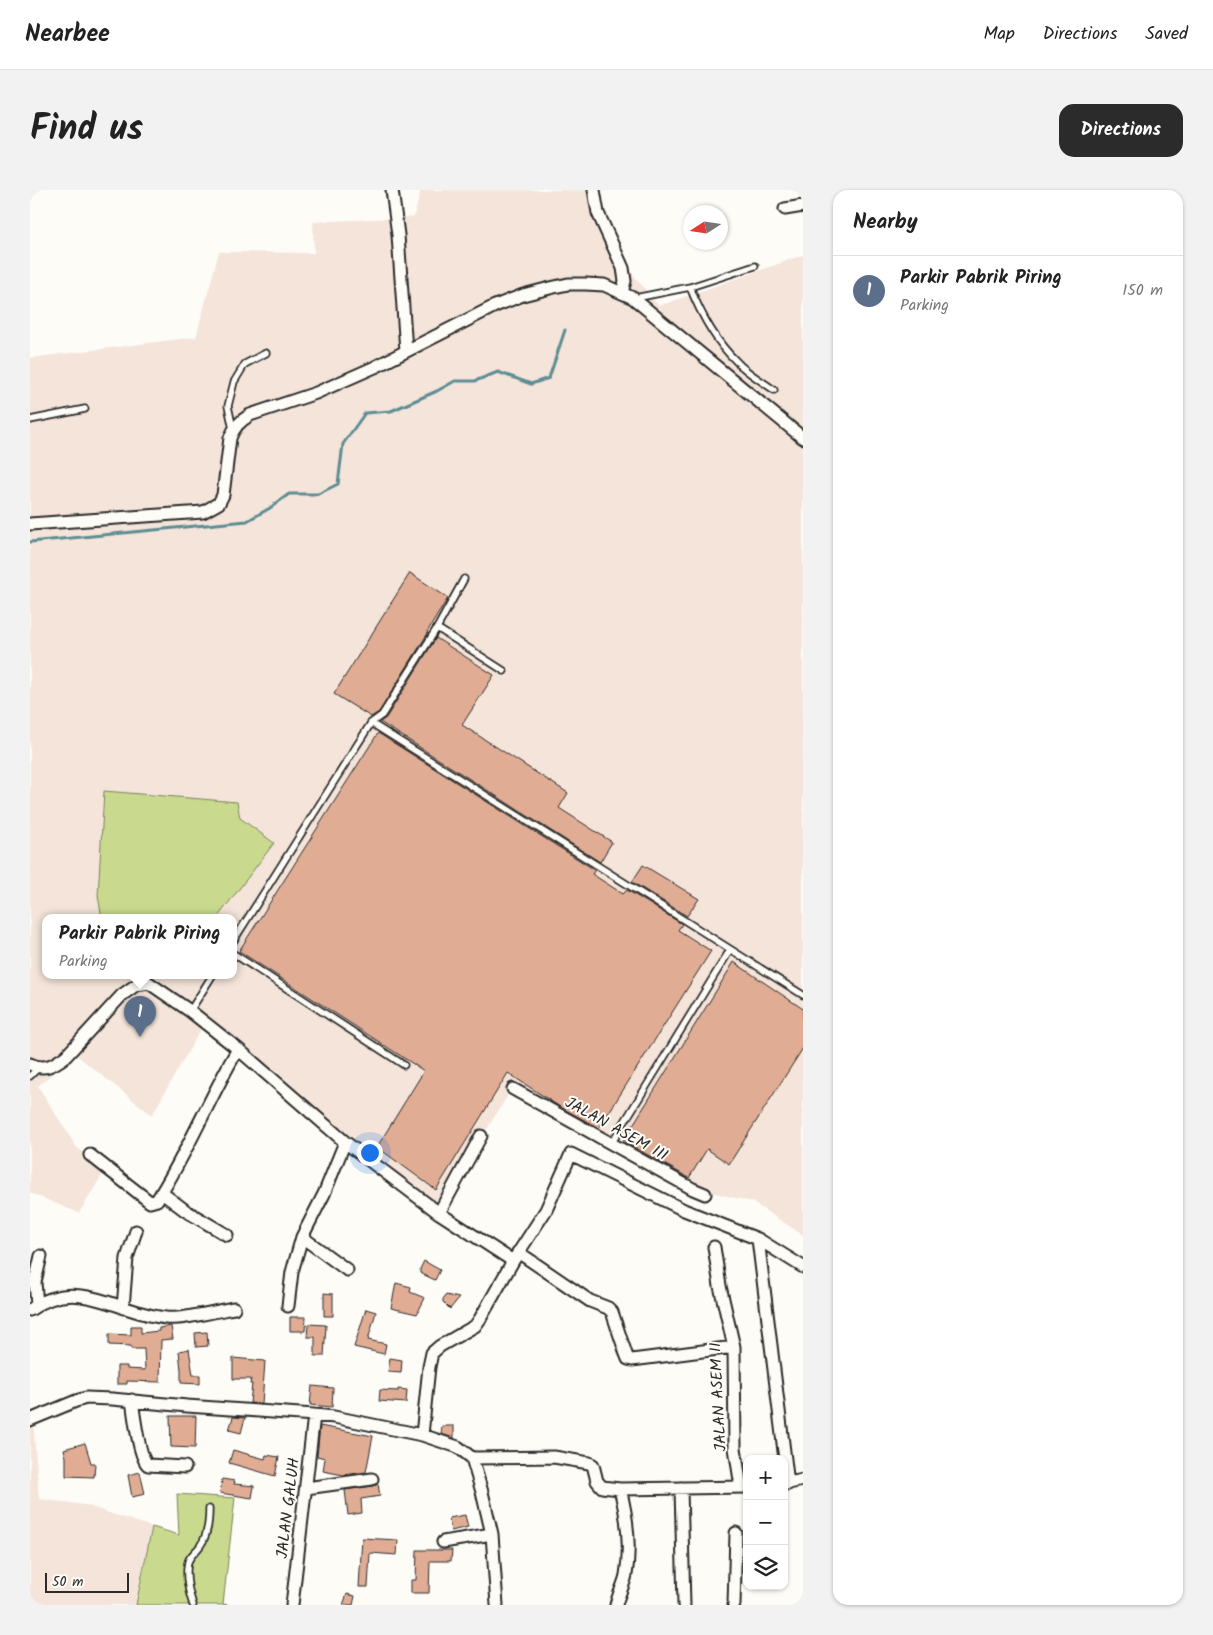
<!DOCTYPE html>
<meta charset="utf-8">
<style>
body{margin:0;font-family:Kalam,sans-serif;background:#f2f2f2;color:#222}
.controls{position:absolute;right:15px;bottom:15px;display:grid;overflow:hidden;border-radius:10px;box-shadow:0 1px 4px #0004}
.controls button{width:45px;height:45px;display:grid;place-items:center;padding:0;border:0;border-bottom:1px solid #e0e0e0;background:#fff;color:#222;font:25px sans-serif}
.compass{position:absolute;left:653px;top:15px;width:45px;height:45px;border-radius:50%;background:#fff;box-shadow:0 1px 4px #0004;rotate:258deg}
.scale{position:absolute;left:15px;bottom:12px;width:84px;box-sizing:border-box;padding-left:5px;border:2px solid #2b2b2b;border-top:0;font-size:14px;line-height:18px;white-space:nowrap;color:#2b2b2b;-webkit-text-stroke:4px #fdfcf7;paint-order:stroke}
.you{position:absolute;left:339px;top:962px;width:18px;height:18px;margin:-12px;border:4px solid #fff;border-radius:50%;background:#1a73e8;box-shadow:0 0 0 8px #1a73e833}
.badge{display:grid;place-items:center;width:32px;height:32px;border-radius:50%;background:#2b2b2b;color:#fff;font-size:16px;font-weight:700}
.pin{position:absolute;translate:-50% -41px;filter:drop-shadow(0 1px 2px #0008)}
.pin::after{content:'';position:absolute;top:26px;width:18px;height:15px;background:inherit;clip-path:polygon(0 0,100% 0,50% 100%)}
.popup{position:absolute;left:12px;top:724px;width:195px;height:65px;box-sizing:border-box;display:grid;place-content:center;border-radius:10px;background:#fff;filter:drop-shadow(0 1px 4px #0005);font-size:16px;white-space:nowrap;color:#767676}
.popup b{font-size:19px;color:#222}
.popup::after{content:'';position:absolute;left:50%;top:100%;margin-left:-10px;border:10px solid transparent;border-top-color:#fff}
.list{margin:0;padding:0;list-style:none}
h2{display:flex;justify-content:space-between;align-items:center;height:65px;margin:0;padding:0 20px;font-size:21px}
h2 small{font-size:16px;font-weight:400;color:#767676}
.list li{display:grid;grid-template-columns:32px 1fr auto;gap:15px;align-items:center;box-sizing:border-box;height:70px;padding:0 20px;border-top:1px solid #e0e0e0}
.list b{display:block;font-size:19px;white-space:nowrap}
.list p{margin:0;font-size:16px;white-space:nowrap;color:#767676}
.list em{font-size:16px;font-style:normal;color:#767676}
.icon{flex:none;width:28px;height:28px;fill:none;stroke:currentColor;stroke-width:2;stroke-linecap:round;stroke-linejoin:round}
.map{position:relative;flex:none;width:773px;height:1415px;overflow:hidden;border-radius:15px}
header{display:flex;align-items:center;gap:30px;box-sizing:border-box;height:70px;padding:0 25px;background:#fff;border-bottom:1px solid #e0e0e0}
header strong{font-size:24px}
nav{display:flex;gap:28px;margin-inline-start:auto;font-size:18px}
.intro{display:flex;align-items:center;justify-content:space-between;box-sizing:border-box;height:120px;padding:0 30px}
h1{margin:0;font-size:35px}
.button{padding:12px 22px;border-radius:15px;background:#2b2b2b;color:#fff;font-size:18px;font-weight:700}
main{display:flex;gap:30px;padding:0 30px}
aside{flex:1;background:#fff;border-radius:15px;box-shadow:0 1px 4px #0004}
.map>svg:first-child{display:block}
.built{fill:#f4e4d9;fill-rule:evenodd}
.green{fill:#c9da8f;stroke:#7a825d}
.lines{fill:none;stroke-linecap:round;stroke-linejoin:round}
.stream{stroke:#5d8d93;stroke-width:3}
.building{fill:#e0ac94;stroke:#2b2b2b}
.lane-casing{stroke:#2b2b2b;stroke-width:9}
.street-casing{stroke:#2b2b2b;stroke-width:15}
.lane{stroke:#fdfcf7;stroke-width:5.5}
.street{stroke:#fdfcf7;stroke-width:11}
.labels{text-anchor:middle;stroke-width:4;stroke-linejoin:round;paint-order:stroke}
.street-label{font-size:16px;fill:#2b2b2b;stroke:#fdfcf7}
</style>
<header>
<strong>Nearbee</strong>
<nav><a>Map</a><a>Directions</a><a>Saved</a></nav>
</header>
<div class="intro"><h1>Find us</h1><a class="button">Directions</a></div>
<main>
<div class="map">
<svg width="773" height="1415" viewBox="0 0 773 1415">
<rect width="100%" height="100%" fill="#fdfcf7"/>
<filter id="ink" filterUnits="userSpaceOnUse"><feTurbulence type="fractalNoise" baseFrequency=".02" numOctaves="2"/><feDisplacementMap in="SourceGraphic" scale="10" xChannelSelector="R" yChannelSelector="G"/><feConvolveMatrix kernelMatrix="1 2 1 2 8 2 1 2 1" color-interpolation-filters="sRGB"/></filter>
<g filter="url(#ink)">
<!-- built -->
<path class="built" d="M391 0H564L594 74 629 116 773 65V1045L722 1012 660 997 484 895 408 1019 309 943 176 830 122 925 45 864 8 896 47 958 77 977 49 1023 0 1003V168L166 147 189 62 284 63 283 32 384 27ZM16 728H204V786H16Z
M3 1231 9 1309 55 1315 122 1337 106 1415H0V1232Z"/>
<!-- green -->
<path class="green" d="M74 601 207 612 210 628 244 653 187 728H72L68 706Z
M147 1304 205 1308 193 1414 198 1415H106L122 1337 149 1345Z"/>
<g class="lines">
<!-- stream -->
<path class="stream" d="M0 352 217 331 240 318 259 304H288L308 294 313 254 335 223 361 221 407 201 425 191H445L468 182 501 194 519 188 535 140"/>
</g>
<!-- building -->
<path class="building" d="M380 383 418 408 397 442 398 443 349 522 341 527 304 504Z
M406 448 464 485 432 535 538 603 529 618 582 652 570 672 350 532 356 528Z
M348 543 565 680 562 684 593 704 597 700 652 734 648 740 681 761 569 938 530 917 478 883 406 1000 347 957 394 881 209 761Z
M613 675 669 709 657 726 602 692Z
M704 772 773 819V858L699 974 677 959 659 988 593 951Z
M394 1071 410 1080 405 1090 390 1083V1079Z
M366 1093 381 1097 380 1102 395 1108 387 1124 361 1118Z
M294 1103 303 1104V1126H294Z
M416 1105 429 1108 420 1119 413 1112V1109Z
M336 1119 346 1122 338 1150 356 1154 354 1164 324 1157Z
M260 1127H276L275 1141H260Z
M278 1134 296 1135 294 1166H285V1147H277Z
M101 1136H111V1143L129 1141V1138L141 1136 143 1149 131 1150 130 1192 97 1191V1194H87V1176H97V1179L115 1180 114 1159H101V1156L79 1155V1144L101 1145Z
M177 1142 178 1156 166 1157 165 1143Z
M159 1159 163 1185H170V1194L151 1193V1180L149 1161Z
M203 1168 235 1171 232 1214 220 1213 222 1194H220L221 1189H203Z
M360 1168 372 1170 371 1183 358 1182Z
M282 1196 303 1198 302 1217 280 1215Z
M368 1199 377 1200 376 1213 349 1211 350 1200 368 1201Z
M140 1226H166L165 1258 141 1257Z
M203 1227 215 1228 211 1243 199 1240Z
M290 1236 343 1246 336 1282 313 1285 293 1281 295 1268 287 1266Z
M412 1236H424V1248L411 1244Z
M55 1253 61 1273H65L64 1287 36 1286V1267L34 1259Z
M203 1260 235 1269 236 1265 249 1267 245 1286 199 1273Z
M110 1282 115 1304 102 1307 98 1285Z
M192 1289 205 1291 204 1294 224 1296 222 1308 190 1303Z
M348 1294 350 1306 331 1309 332 1323 318 1325 315 1300 343 1296Z
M435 1325 438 1337 421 1341 419 1328Z
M332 1348 368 1350 367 1365 340 1363 338 1397H329Z
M387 1360H422L421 1371H400L399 1403H381V1390H386Z
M317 1404 325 1406 323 1415H313Z"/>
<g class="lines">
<defs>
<path id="lane" d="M660 97C671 125 685 151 707 172 717 183 732 191 744 200
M605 108 660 97 725 76
M0 230 55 219
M203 239 198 216 204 192 215 174 236 163
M407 438 474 481
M341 533 773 805
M204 750 341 533 352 525 407 438 434 389
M204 764 374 875
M160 821 182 786
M0 886 8 878
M581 954 700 760
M163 1415C159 1403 155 1385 158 1372 160 1365 166 1362 170 1356 178 1346 179 1332 179 1319"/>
<path id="street" d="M362 0 368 45 376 161
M564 0 568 23 593 78 595 91 592 103
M755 19 773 16
M0 334 173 322 189 313 193 305 200 248C204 237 210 231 220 225L286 203 345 177 465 116 493 105 520 98 538 94H556L574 95 603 108 773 248
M0 874C14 881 24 875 36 866L92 805 106 795 119 793 160 821 208 859 315 952 409 1023 483 1071
M483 899 663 999 675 1004
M60 965 120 1012 127 1010C158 962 179 908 208 859
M132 1003 156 1021 197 1045
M409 1023 451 946
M272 1047 317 1080
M728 1049 758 1294
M684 1057 690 1096 704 1157 705 1258 711 1297
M488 1062 560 1111 578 1118 582 1122 596 1164 598 1169 602 1170 704 1157
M7 1115 5 1092 11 1066
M258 1116 262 1082 272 1047 294 1004 315 952
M93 1118 97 1068 106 1041
M0 1120C47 1085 87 1123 136 1128 153 1130 185 1121 204 1118
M102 1210C104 1224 109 1268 118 1275L155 1277
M0 1230 46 1211 56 1208 82 1209 157 1216 284 1225 304 1227 392 1245 428 1257 442 1268 524 1267 559 1273 563 1275 567 1291 572 1297 590 1299 717 1297
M392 1245 399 1177 402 1163 410 1156 445 1136 450 1129 483 1071 516 1020 541 964 654 1020 728 1049 773 1077
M442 1268 452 1302 462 1344 467 1415
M754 1294 773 1290
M276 1298 342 1289
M651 1298 654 1415
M413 1352 462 1344
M262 1415 284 1225
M586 1415C588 1405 594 1395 596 1385 601 1357 597 1326 590 1299
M704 1415 706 1343"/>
</defs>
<!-- lane casing -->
<use href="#lane" class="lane-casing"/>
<!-- street casing -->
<use href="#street" class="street-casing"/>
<!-- lane -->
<use href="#lane" class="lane"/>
<!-- street -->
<use href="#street" class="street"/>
</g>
</g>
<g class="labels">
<!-- street labels -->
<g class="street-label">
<text transform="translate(587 938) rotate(29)" y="6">JALAN ASEM III</text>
<text transform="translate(687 1207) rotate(-93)" y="6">JALAN ASEM II</text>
<text transform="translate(257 1318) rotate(-83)" y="6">JALAN GALUH</text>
</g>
</g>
</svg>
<div class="controls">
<button>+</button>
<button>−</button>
<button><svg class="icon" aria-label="layers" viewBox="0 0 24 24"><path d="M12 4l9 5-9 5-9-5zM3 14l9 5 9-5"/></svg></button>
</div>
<svg class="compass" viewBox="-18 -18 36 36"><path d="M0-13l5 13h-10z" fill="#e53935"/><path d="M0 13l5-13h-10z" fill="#767676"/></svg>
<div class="scale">50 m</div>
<div class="you"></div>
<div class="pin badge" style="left:110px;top:847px;background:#5c6f8a">1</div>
<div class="popup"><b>Parkir Pabrik Piring</b>Parking</div>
</div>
<aside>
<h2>Nearby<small></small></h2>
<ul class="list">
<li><span class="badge" style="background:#5c6f8a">1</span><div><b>Parkir Pabrik Piring</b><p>Parking</p></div><em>150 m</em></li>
</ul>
</aside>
</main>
